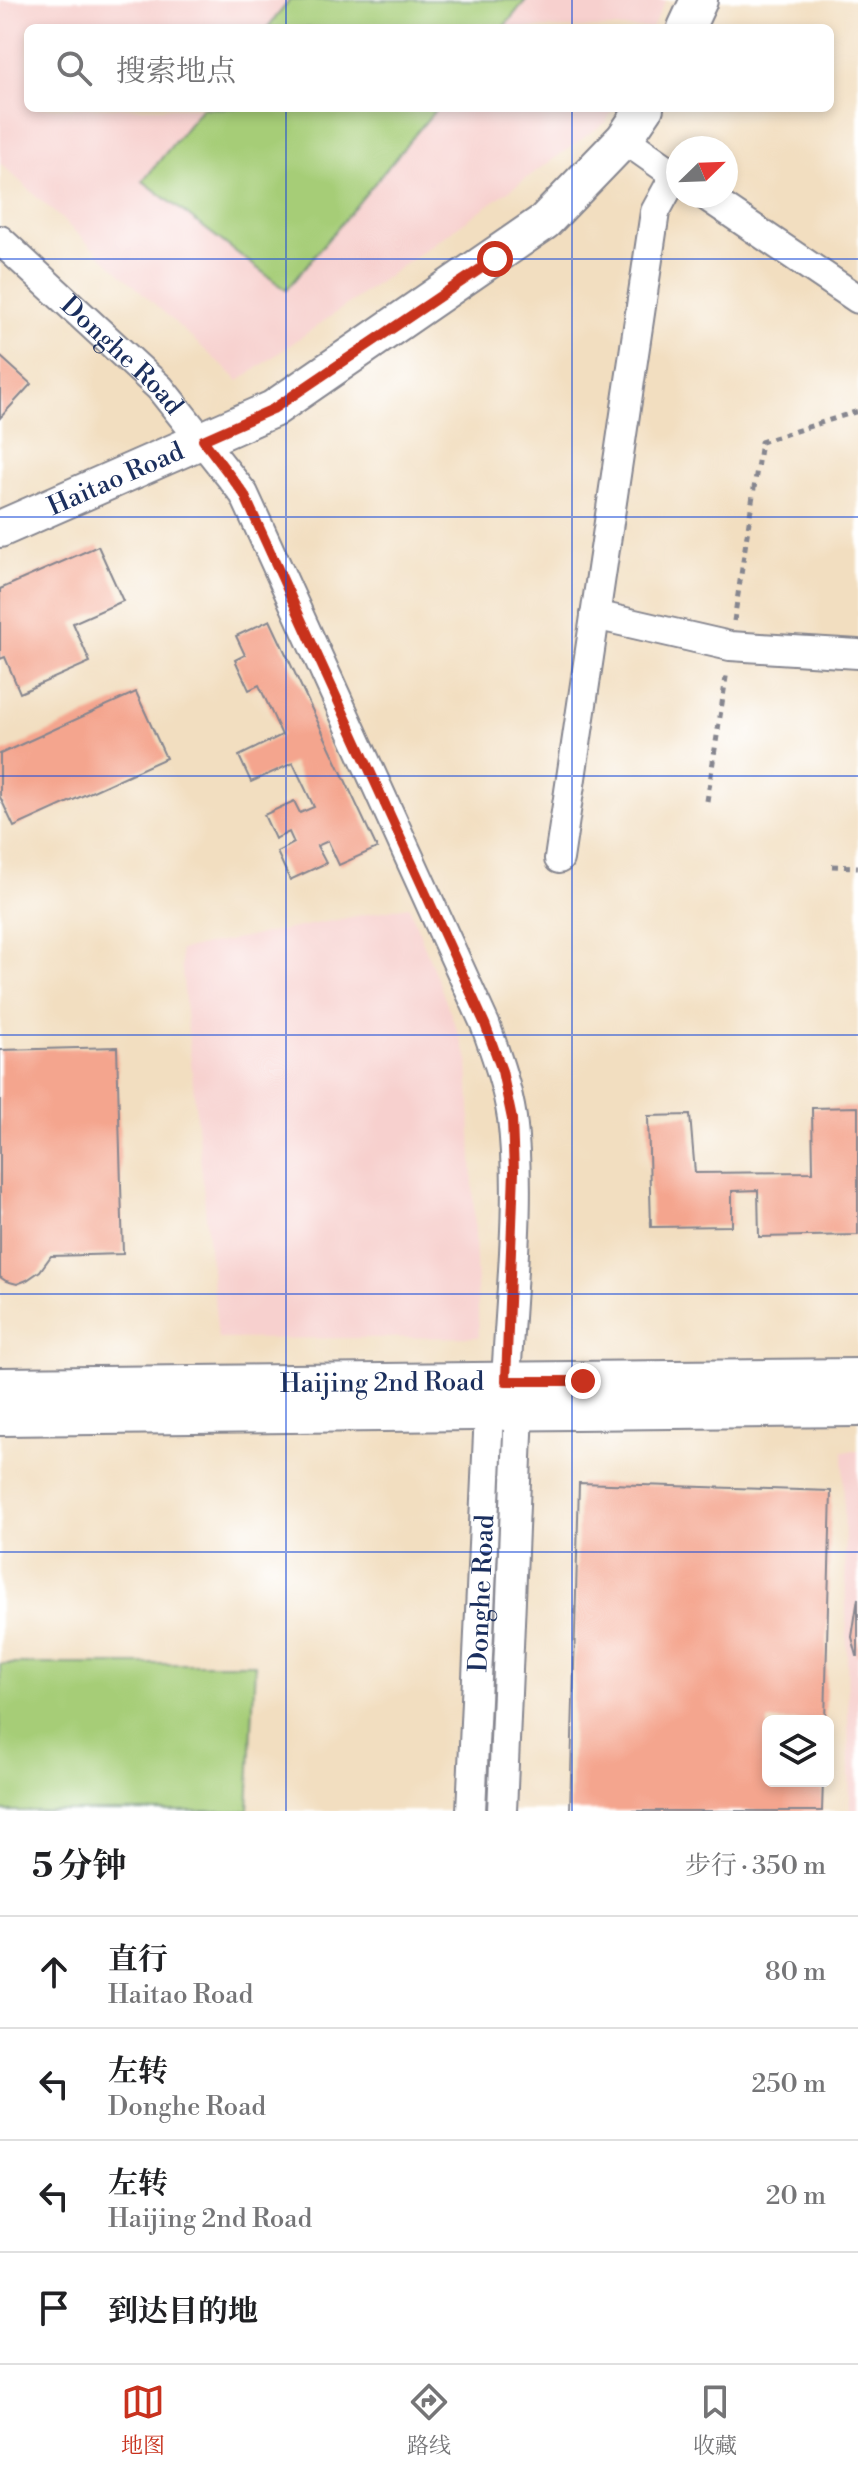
<!DOCTYPE html>
<html lang="zh">
<meta charset="utf-8">
<style>
body{margin:0;font-family:"Libre Bodoni","Noto Serif SC",serif;background:#f2f2f2;color:#202124}
.controls{position:absolute;right:24px;bottom:24px;display:grid;overflow:hidden;border-radius:12px;box-shadow:0 4px 12px #0003}
.controls button{width:72px;height:72px;display:grid;place-items:center;padding:0;border:0;border-bottom:2px solid #e0e0e0;background:#fff;color:#202124;font:40px sans-serif}
.compass{position:absolute;left:666px;top:136px;width:72px;height:72px;border-radius:50%;background:#fff;box-shadow:0 4px 12px #0003;rotate:67deg}
.stop{position:absolute;width:24px;height:24px;margin:-18px;border:6px solid #c8321e;border-radius:50%;background:#fff}
.stop.end{background:#c8321e;border-color:#fff;box-shadow:0 2px 8px #0008}
.list{margin:0;padding:0;list-style:none}
h2{display:flex;justify-content:space-between;align-items:center;height:104px;margin:0;padding:0 32px;font-size:34px}
h2 small{font-size:26px;font-weight:400;color:#757577}
.list li{display:grid;grid-template-columns:52px 1fr auto;gap:24px;align-items:center;box-sizing:border-box;height:112px;padding:0 32px;border-top:2px solid #e0e0e0}
.list b{display:block;font-size:30px;white-space:nowrap}
.list p{margin:0;font-size:26px;white-space:nowrap;color:#757577}
.list em{font-size:26px;font-style:normal;color:#757577}
.icon{flex:none;width:44px;height:44px;fill:none;stroke:currentColor;stroke-width:2;stroke-linecap:round;stroke-linejoin:round}
.map{position:relative;flex:none;width:858px;height:1811px;overflow:hidden}
.search{position:absolute;background:#fff;box-shadow:0 4px 12px #0003;left:24px;right:24px;top:24px;height:88px;display:flex;align-items:center;gap:20px;box-sizing:border-box;padding:0 28px;border-radius:12px;color:#757577;font-size:30px}
.sheet{height:552px;background:#fff}
nav{display:flex;justify-content:space-around;align-items:center;box-sizing:border-box;height:112px;border-top:2px solid #e0e0e0;background:#fff;font-size:22px;color:#757577}
nav a{display:grid;justify-items:center;gap:4px}
nav .on{color:#c8321e}
.map>svg:first-child{display:block}
.built{fill:#f7d0ce}
.green{fill:#a6cd77;stroke:#607e6a;stroke-width:2}
.building{fill:#f4a58e}
.lines{fill:none;stroke-linecap:round;stroke-linejoin:round}
.minor-casing{stroke:#86868f;stroke-width:32}
.tertiary-casing{stroke:#86868f;stroke-width:40}
.path{stroke:#86868f;stroke-width:5;stroke-dasharray:6 6;stroke-linecap:butt}
.minor{stroke:#fff;stroke-width:28}
.tertiary{stroke:#fff;stroke-width:36}
.route{stroke:#c8321e;stroke-width:10}
.grid{fill:none;stroke:#1d4ed8;stroke-width:2;stroke-opacity:0.55}
.labels{text-anchor:middle;stroke-width:6;stroke-linejoin:round;paint-order:stroke}
.street-label{font-size:26px;fill:#1b2f5e;stroke:#fff}
</style>
<div class="map">
<svg width="858" height="1811" viewBox="0 0 858 1811">
<rect width="100%" height="100%" fill="#fff"/>
<filter id="ink" filterUnits="userSpaceOnUse"><feTurbulence type="fractalNoise" baseFrequency=".0125" numOctaves="2"/><feDisplacementMap in="SourceGraphic" scale="16" xChannelSelector="R" yChannelSelector="G"/><feConvolveMatrix kernelMatrix="1 2 1 2 8 2 1 2 1" color-interpolation-filters="sRGB"/></filter>
<filter id="wash" filterUnits="userSpaceOnUse"><feTurbulence type="fractalNoise" baseFrequency=".006" numOctaves="4" result="noise"/><feDisplacementMap in="SourceGraphic" scale="32" xChannelSelector="R" yChannelSelector="G"/><feGaussianBlur stdDeviation="1.8" result="paint"/><feColorMatrix in="noise" values="0 0 0 0 0 0 0 0 0 0 0 0 0 0 0 0 0 1.4 0 .05"/><feComposite in="paint" operator="in"/></filter>
<g filter="url(#wash)">
<rect width="100%" height="100%" fill="#f2dec0"/>
<!-- built -->
<path class="built" d="M0 0H666L652 28H28V108H613L606 122 239 381 0 163Z
M409 906 468 1058 479 1337 218 1339 180 950Z
M843 1451H858V1811H850Z"/>
<!-- green -->
<path class="green" d="M290 0H526L503 28H267Z
M202 108H437L286 290 143 181Z
M0 1664H255L248 1811H0Z"/>
<g id="blocks">
<!-- building -->
<path class="building" d="M0 356 31 384 0 418Z
M98 546 123 601 73 623 90 662 20 693 5 657 0 659V589Z
M270 620 377 848 339 865 328 841 317 846 326 863 290 880 277 852 294 843 289 832 275 839 264 815 294 801 300 813 314 807 293 763 251 782 239 756 282 735 259 685 249 690 235 660 245 655 236 636Z
M136 692 166 758 14 827 0 797V754Z
M117 1047 123 1254 51 1256 40 1271 27 1280 17 1284 6 1281 0 1277V1050Z
M858 1107V1235L759 1237 758 1190 732 1191V1226L651 1227 648 1116 690 1115 695 1173 813 1172 812 1108Z
M579 1483 831 1491 825 1721H768V1781H823L822 1811H570Z
M858 1598V1656H857L852 1637Z"/>
</g>
</g>
<g filter="url(#ink)">
<use href="#blocks" fill-opacity="0" stroke="#86868f" stroke-width="2"/>
<g class="lines">
<defs>
<g id="minor">
<path d="M624 139 678 177"/>
<path d="M706 196 858 299"/>
<path id="s1" d="M0 240 160 388 244 494 485 1024C496 1055 507 1085 512 1118 522 1196 510 1301 506 1381L519 1411 502 1811"/>
<path d="M595 615 730 646 858 654"/>
<path d="M559 859 655 212 675 175"/>
<path id="s2" d="M471 1811 489 1412 498 1396"/>
</g>
<g id="tertiary">
<path d="M686 28 699 0"/>
<path id="s3" d="M0 529 273 409 544 222 624 139 645 108"/>
<path id="s4" d="M0 1386 858 1377"/>
<path d="M0 1417 858 1408"/>
</g>
</defs>
<!-- minor casing -->
<use href="#minor" class="minor-casing"/>
<!-- tertiary casing -->
<use href="#tertiary" class="tertiary-casing"/>
<!-- path -->
<path class="path" d="M734 621 761 442 858 411
M707 801 727 671
M832 866 858 867"/>
<!-- minor -->
<use href="#minor" class="minor"/>
<!-- tertiary -->
<use href="#tertiary" class="tertiary"/>
</g>
</g>
<g class="lines" filter="url(#ink)">
<!-- route -->
<path class="route" d="M495 259 273 409 203 440 244 494 485 1024 502 1071 512 1119 514 1172 506 1381H583"/>
</g>
<!-- grid -->
<path class="grid" d="M286 0V28M572 0V28M286 108V1811M572 108V1811M0 259H858M0 517H858M0 776H858M0 1035H858M0 1294H858M0 1552H858"/>
<g class="labels">
<!-- street labels -->
<g class="street-label">
<text dy="9" stroke="none"><textPath href="#s1" startOffset="168">Donghe Road</textPath></text>
<text dy="9" stroke="none"><textPath href="#s3" startOffset="126">Haitao Road</textPath></text>
<text dy="9" stroke="none"><textPath href="#s4" startOffset="382">Haijing 2nd Road</textPath></text>
<text dy="9" stroke="none"><textPath href="#s2" startOffset="218">Donghe Road</textPath></text>
</g>
</g>
</svg>
<div class="controls">
<button><svg class="icon" aria-label="layers" viewBox="0 0 24 24"><path d="M12 4l9 5-9 5-9-5zM3 14l9 5 9-5"/></svg></button>
</div>
<svg class="compass" viewBox="-18 -18 36 36"><path d="M0-13l5 13h-10z" fill="#e53935"/><path d="M0 13l5-13h-10z" fill="#757577"/></svg>
<div class="stop" style="left:495px;top:259px"></div>
<div class="stop end" style="left:583px;top:1381px"></div>
<div class="search"><svg class="icon" aria-label="search" viewBox="0 0 24 24"><circle cx="10" cy="10" r="6"/><path d="M15 15l6 6"/></svg>搜索地点</div>
</div>
<section class="sheet">
<h2>5 分钟<small>步行 · 350 m</small></h2>
<ul class="list">
<li><svg class="icon" aria-label="ahead" viewBox="0 0 24 24"><path d="M12 20V5M6 11l6-6 6 6"/></svg><div><b>直行</b><p>Haitao Road</p></div><em>80 m</em></li>
<li><svg class="icon" aria-label="left" viewBox="0 0 24 24"><path d="M17 20v-9H6M10 6l-5 5 5 5"/></svg><div><b>左转</b><p>Donghe Road</p></div><em>250 m</em></li>
<li><svg class="icon" aria-label="left" viewBox="0 0 24 24"><path d="M17 20v-9H6M10 6l-5 5 5 5"/></svg><div><b>左转</b><p>Haijing 2nd Road</p></div><em>20 m</em></li>
<li><svg class="icon" aria-label="arrive" viewBox="0 0 24 24"><path d="M6 21V4h12l-3 4 3 4H6"/></svg><div><b>到达目的地</b></div></li>
</ul>
</section>
<nav>
<a class="on"><svg class="icon" aria-label="map" viewBox="0 0 24 24"><path d="M3 6l6-2 6 2 6-2v14l-6 2-6-2-6 2zM9 4v14M15 6v14"/></svg>地图</a>
<a><svg class="icon" aria-label="directions" viewBox="0 0 24 24"><path d="M12 3l9 9-9 9-9-9zM9 14v-3h6M13 9l2 2-2 2"/></svg>路线</a>
<a><svg class="icon" aria-label="saved" viewBox="0 0 24 24"><path d="M7 4h10v16l-5-4-5 4z"/></svg>收藏</a>
</nav>
